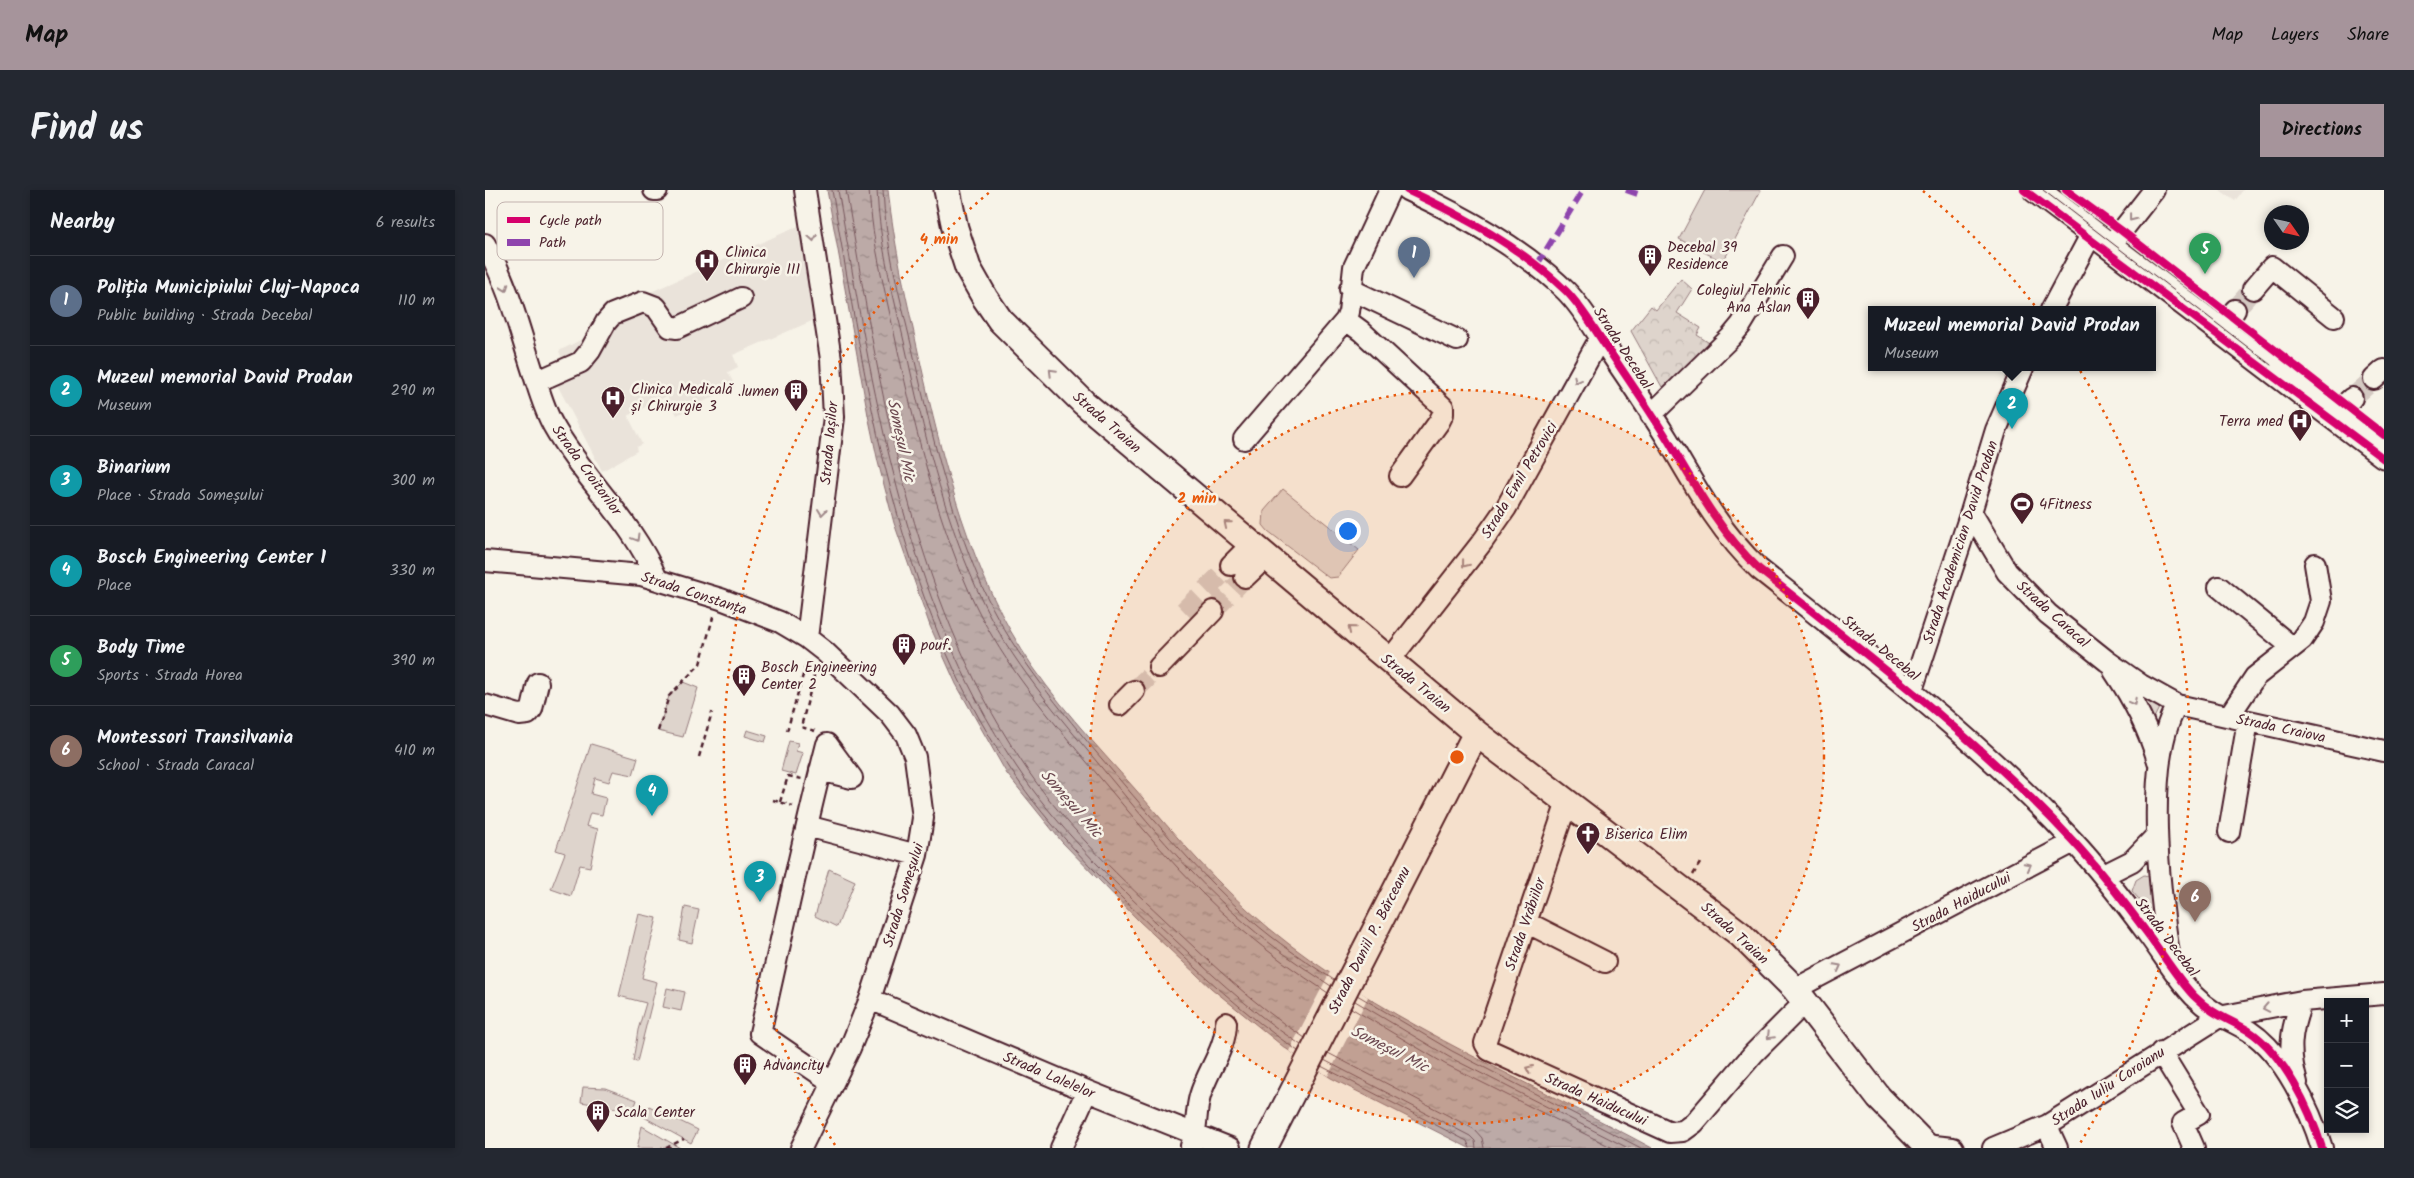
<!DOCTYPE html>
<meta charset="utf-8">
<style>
body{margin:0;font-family:Kalam,sans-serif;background:#242831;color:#f1f3f6}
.controls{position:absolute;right:15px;bottom:15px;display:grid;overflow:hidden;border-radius:0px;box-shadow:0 2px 8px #0003}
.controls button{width:45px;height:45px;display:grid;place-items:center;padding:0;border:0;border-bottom:1px solid #363941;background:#171b24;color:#f1f3f6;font:25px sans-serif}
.compass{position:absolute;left:1779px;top:15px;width:45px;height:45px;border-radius:50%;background:#171b24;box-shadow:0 2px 8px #0003;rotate:124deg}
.you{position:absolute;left:862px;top:340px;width:18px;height:18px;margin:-12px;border:4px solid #fff;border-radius:50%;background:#1a73e8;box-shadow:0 0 0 8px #1a73e833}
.badge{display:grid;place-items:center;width:32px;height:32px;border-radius:50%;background:#a6949b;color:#fff;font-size:16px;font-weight:700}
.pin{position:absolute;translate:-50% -41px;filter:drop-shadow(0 1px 2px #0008)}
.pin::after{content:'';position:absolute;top:26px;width:18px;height:15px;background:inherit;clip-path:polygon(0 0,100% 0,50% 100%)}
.popup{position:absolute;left:1383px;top:116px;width:288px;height:65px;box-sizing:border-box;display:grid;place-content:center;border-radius:0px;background:#171b24;filter:drop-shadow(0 1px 4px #0005);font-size:16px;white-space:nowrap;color:#9ea1a6}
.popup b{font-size:19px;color:#f1f3f6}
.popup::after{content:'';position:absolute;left:50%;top:100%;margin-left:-10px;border:10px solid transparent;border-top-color:#171b24}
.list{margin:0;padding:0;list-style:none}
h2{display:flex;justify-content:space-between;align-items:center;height:65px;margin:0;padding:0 20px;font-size:21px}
h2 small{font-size:16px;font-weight:400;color:#9ea1a6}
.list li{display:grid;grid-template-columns:32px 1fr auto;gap:15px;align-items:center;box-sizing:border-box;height:90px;padding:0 20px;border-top:1px solid #363941}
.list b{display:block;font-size:19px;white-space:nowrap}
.list p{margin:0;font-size:16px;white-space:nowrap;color:#9ea1a6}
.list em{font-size:16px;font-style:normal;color:#9ea1a6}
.icon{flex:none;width:28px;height:28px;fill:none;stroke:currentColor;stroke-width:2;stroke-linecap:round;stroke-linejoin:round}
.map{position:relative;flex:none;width:1899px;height:958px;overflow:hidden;border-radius:0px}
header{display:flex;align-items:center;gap:30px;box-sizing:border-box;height:70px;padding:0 25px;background:#a6949b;color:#111}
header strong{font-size:24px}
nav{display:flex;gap:28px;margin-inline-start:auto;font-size:18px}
.intro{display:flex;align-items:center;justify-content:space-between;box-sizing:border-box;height:120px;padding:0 30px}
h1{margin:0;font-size:35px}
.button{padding:12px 22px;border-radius:0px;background:#a6949b;color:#111;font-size:18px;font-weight:700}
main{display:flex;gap:30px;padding:0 30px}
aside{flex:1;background:#171b24;border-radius:0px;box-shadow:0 2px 8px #0003}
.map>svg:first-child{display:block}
.built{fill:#eae3da}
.grass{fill:#ded4cc;stroke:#947a7c}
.forest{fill:url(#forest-crowns);stroke:#947a7c}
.water{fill:url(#water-ripples);stroke:#8e7275}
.pier{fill:#f7f3e8}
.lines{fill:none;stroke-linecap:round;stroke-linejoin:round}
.shore{stroke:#78575d;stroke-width:1}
.minor-tunnel{stroke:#d4c9c2;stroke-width:20;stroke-dasharray:20 10;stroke-linecap:butt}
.minor-casing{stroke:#4a1f2b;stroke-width:24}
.major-casing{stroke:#4a1f2b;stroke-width:29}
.path{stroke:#4a1f2b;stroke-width:2.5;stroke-dasharray:5 4;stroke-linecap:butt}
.minor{stroke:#f7f3e8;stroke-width:20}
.major{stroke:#f7f3e8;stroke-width:25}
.tram{stroke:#4a1f2b;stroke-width:1}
.quiet{stroke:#8e44ad;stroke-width:6;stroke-dasharray:12 6;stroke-linecap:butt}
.cycleway-casing{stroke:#f7f3e8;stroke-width:11}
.cycleway{stroke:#d6006c;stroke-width:8}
.oneway{stroke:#a0898a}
.ring{fill:none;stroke:#e8590c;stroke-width:2.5;stroke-dasharray:2.5 5}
.labels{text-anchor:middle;stroke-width:5;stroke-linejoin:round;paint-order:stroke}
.poi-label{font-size:15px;fill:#4a1f2b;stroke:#f7f3e8;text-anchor:start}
.street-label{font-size:15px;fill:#4a1f2b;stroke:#f7f3e8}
.water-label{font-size:16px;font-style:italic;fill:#6c4950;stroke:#f7f3e8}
.key{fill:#f7f3e8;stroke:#c3b3af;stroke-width:1}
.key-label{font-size:14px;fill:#4a1f2b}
.centre{fill:#e8590c;stroke:#f7f3e8;stroke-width:2.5}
.ring-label{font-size:15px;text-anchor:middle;font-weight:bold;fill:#e8590c;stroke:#f7f3e8;stroke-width:5;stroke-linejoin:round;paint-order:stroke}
</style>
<header>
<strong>Map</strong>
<nav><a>Map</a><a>Layers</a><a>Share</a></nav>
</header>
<div class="intro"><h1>Find us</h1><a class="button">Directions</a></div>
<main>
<aside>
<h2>Nearby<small>6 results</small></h2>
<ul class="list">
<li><span class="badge" style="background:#5c6f8a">1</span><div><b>Poliția Municipiului Cluj-Napoca</b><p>Public building · Strada Decebal</p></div><em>110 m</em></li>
<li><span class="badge" style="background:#0f9aa8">2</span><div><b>Muzeul memorial David Prodan</b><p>Museum</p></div><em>290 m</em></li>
<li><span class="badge" style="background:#0f9aa8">3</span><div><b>Binarium</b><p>Place · Strada Someșului</p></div><em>300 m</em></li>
<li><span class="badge" style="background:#0f9aa8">4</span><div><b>Bosch Engineering Center 1</b><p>Place</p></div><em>330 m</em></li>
<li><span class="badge" style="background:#2e9e5b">5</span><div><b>Body Time</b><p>Sports · Strada Horea</p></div><em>390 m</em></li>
<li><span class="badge" style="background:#8d6e63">6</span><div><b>Montessori Transilvania</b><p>School · Strada Caracal</p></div><em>410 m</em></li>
</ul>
</aside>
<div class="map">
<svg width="1899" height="958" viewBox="0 0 1899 958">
<defs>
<pattern id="forest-crowns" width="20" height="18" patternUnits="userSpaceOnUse" patternTransform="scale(1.25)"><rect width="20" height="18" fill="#ded4cc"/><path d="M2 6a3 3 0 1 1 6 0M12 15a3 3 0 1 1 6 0" fill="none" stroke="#c0b6af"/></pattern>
<pattern id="water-ripples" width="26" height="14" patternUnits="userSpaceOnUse" patternTransform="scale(1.25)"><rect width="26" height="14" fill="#bcaaa7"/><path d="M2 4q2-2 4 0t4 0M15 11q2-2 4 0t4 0" fill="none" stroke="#9b8a88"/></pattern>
</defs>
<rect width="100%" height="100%" fill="#f7f3e8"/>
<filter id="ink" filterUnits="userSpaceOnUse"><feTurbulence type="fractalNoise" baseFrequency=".02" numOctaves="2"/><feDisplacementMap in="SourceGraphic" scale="10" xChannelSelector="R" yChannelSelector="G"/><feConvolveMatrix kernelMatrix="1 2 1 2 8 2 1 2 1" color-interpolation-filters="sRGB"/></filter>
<g filter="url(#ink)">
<!-- built -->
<path class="built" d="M1735 0H1758L1750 11Z
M316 35 334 128 248 165 253 177 243 182 250 196 192 225 182 206 143 226 157 254 151 257 152 261 117 281 65 181 79 174 74 161 107 144 104 134 111 131 110 127Z"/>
<!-- grass -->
<path class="grass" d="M1220 0H1276L1238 72 1194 49Z
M798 299 874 360 853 387 844 388 783 341 778 335 779 321Z
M198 492 213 498 198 547 173 541 184 506Z
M1649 498 1677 512 1668 530Z
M262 540 282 546 280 552 260 546Z
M304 551 313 553 311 561 318 563 311 585 296 581Z
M106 554 153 568 148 585 128 581 124 592 110 588 106 604 121 608 117 625 105 623 101 636 113 639 105 677 95 675 86 706 66 699 80 663 71 660Z
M344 679 370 691 352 737 330 726Z
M1659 685 1670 688V728L1647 701 1651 690Z
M200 717 214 720 207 753 194 750Z
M154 724 172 728 157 788 172 792 152 872 148 871 153 840 161 813 134 806Z
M182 798 200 802 196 821 178 817Z
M98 897 120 898 152 910 148 921 96 912Z
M164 916 213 940 206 953 159 927Z
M157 936 195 958H152Z"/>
<!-- forest -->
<path class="forest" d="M1196 89 1207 99 1192 123 1216 138 1212 145 1232 158 1182 206 1146 141 1166 116 1171 120Z"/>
<!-- water -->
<path class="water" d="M342 0H403C409 56 422 111 434 166 458 273 485 385 548 477 582 526 626 571 665 616 708 666 751 714 804 754 915 838 1045 892 1167 958H984L846 888 800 858 726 798 654 731 577 652 522 584 471 494 445 436 409 333 393 272 383 225Z"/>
<!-- pier -->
<path class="pier" d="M845 782 883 807 843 886 804 861Z"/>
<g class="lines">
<!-- shore -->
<path class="shore" d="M347 0C382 199 410 409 526 580 565 639 618 690 669 739 715 782 761 826 813 861
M353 0C388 198 417 406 531 576 570 635 623 686 673 734 718 776 764 821 816 855
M361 0C395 197 424 402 537 572 575 630 628 681 678 728 723 770 768 815 820 848
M384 0C387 54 402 108 413 161 431 242 451 325 484 401 513 467 555 516 601 571 650 629 699 691 757 740 784 763 813 783 843 803
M392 0C394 54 409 107 421 160 438 240 458 322 491 397 519 462 562 512 607 566 655 624 704 685 761 734 788 757 817 777 846 796
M398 0C400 53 415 107 427 158 445 238 464 319 496 394 524 458 567 509 611 562 660 619 708 679 765 729 791 752 820 771 849 790
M872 805 967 861 1156 958
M870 811 964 867 1143 958
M866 818 960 874 1128 958
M843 863 989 939 997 948 999 958
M839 870 985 946 990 951 991 958
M836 876 982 951 985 958"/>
<!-- minor-tunnel -->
<path class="minor-tunnel" d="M1750 120 1768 99
M1867 208 1889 189
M699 421 746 375
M728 421 760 387
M649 501 674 477"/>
<defs>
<path id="minor" d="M169 0H172
M320 0 346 169 349 227 322 448
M922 0C978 26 1036 57 1081 101 1098 118 1109 139 1123 159 1143 189 1164 219 1183 250 1210 296 1235 342 1274 379 1382 465 1493 549 1587 650 1616 681 1640 713 1665 747 1679 766 1692 788 1709 806 1728 825 1742 828 1764 841 1799 864 1825 919 1837 958
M0 54C23 93 34 139 48 182 54 200 59 219 68 235 99 290 147 330 172 389
M1625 56 1669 0
M865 99 972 150
M1768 99 1787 77 1849 127
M1566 120 1607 43
M861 130 876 141 958 217V224L954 232 915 286
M1735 140 1750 120
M1889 189 1899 180
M51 192 96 172 105 161 121 132 128 124 158 112 171 117 185 137 192 138 256 108
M1166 225 1246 147 1256 135 1298 66
M1847 226 1867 208
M759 249 861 130 864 122 869 77 905 0
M1486 322 1522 382 1563 424 1622 471 1656 495 1692 515C1658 571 1675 706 1685 770
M0 371 156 385 236 409 295 432 322 448 340 462 405 524 421 545 430 567 438 628 432 665 385 809 365 858 316 958
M746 375 766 355
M760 387 781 367
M1734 397 1807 457
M904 471 998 351 1021 318 1115 148
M674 477 728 421
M1629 481C1648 509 1663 538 1673 571
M1427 500 1486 322 1511 240 1538 178
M0 515 34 525 43 524 47 519 53 493
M635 515 649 501
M1692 515 1899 561
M1744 526 1770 487 1817 450 1829 432 1836 411 1830 374
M335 580 367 588 342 554C317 650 297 747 275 843L348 893
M1082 612 1000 853 1004 860 1185 942 1198 941 1209 933 1269 863 1320 812
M322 636 432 665
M1744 642 1763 531
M1619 685 1647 671 1672 645
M1041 732 1120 772
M1310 799 1589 652
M385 809 602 901 745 958
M1676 862 1714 924 1698 933 1709 958
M1812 893C1803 861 1805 841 1817 811
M1566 945 1572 958
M1440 955 1468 958
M706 956C713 940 710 923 715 906 722 881 741 859 741 833
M576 958 602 901
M1508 958 1563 935 1734 827 1817 811 1899 804"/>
<path id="major" d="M462 0 470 38 483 78 500 108 515 130 599 213 991 543 1255 744 1310 799 1394 908 1443 958
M1551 0 1899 265
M779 958 991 543"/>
</defs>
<!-- minor casing -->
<use href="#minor" class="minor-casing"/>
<!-- major casing -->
<use href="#major" class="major-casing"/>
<!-- path -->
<path class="path" d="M173 541 184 506 215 474 229 424
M302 541 322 471
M330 541 316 537 331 478
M214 567 227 522
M288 610 308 616
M295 612 303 586 317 589
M1208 685 1215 673
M181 958 199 949"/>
<!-- minor -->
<use href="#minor" class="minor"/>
<!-- major -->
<use href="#major" class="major"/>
<!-- tram -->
<path class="tram" d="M1543 0 1899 269
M1558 0 1786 175"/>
<!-- quiet -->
<path class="quiet" d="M1141 0 1156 5
M1052 75 1098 0"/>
<defs>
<path id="cycleway" d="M922 0C978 26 1036 57 1081 101 1098 118 1109 139 1123 159 1143 189 1164 219 1183 250 1210 296 1235 342 1274 379 1382 465 1493 549 1587 650 1616 681 1640 713 1665 747 1679 766 1692 788 1709 806 1728 825 1742 828 1764 841 1799 864 1825 919 1837 958
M1539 0 1899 269
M1581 0 1637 41 1899 245"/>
</defs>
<!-- cycleway casing -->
<use href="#cycleway" class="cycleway-casing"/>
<!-- cycleway -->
<use href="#cycleway" class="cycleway"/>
</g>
<!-- one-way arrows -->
<defs><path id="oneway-chevron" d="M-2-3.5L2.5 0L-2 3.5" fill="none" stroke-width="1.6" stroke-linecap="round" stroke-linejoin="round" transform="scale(1.25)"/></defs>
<g class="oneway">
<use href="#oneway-chevron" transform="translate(1647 28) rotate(128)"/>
<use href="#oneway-chevron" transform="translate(328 48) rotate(81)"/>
<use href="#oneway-chevron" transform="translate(20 98) rotate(70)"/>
<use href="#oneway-chevron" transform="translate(567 182) rotate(-135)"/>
<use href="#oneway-chevron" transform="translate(1092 190) rotate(119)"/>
<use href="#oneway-chevron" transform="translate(337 322) rotate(97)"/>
<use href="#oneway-chevron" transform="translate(742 334) rotate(-140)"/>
<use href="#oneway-chevron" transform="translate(151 348) rotate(59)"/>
<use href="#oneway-chevron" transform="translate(980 374) rotate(128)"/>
<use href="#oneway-chevron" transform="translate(866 439) rotate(-140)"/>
<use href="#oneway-chevron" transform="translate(1648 512) rotate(62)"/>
<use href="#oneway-chevron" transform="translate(1543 676) rotate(-28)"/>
<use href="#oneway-chevron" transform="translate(1353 777) rotate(-28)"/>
<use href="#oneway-chevron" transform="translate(1781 818) rotate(169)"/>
<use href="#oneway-chevron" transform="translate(1285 846) rotate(135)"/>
<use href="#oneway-chevron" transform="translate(1044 879) rotate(-156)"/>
</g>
</g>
<!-- distance rings -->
<circle cx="972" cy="567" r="367" fill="#e8590c" fill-opacity=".12"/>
<g class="ring">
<circle cx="972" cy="567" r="367"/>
<path d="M350 955A733 733 0 0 1 506 1M1438 1A733 733 0 0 1 1594 955"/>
</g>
<!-- icons -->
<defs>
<symbol id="building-pin" viewBox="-11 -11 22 30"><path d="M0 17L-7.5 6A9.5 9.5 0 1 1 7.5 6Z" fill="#4a1f2b" stroke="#f7f3e8"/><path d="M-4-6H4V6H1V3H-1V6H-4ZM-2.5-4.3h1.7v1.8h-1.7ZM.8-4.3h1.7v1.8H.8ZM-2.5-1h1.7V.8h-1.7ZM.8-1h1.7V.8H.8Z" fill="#fff"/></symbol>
<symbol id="hospital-pin" viewBox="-11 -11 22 30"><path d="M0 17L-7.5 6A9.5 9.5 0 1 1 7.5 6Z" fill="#4a1f2b" stroke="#f7f3e8"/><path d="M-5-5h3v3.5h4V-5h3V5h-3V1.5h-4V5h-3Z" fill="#fff"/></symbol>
<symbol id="stadium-pin" viewBox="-11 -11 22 30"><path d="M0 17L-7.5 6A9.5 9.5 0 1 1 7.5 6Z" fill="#4a1f2b" stroke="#f7f3e8"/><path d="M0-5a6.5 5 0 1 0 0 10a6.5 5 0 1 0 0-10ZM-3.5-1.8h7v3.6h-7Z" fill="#fff"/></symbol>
<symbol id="church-pin" viewBox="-11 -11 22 30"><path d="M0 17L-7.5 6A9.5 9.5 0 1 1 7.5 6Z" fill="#4a1f2b" stroke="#f7f3e8"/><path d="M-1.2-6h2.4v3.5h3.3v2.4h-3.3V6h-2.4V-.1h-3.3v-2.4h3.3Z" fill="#fff"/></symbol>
</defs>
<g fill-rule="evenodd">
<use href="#building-pin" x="1151" y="52" width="28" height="38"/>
<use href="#hospital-pin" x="208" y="57" width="28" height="38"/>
<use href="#building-pin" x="1309" y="95" width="28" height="38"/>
<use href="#building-pin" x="297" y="187" width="28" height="38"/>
<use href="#hospital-pin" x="114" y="194" width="28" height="38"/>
<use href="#hospital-pin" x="1801" y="217" width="28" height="38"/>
<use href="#stadium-pin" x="1523" y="300" width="28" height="38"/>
<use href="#building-pin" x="405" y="441" width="28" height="38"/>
<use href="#building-pin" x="245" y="472" width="28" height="38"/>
<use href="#church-pin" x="1089" y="630" width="28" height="38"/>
<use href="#building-pin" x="246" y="861" width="28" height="38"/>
<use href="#building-pin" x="99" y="908" width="28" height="38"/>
</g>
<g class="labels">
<!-- poi labels -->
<g class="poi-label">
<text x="1182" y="62">Decebal 39<tspan x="1182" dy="17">Residence</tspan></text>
<text x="240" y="67">Clinica<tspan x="240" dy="17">Chirurgie III</tspan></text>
<text x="1306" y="105" text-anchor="end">Colegiul Tehnic<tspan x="1306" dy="17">Ana Aslan</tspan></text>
<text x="146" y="204">Clinica Medicală<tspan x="146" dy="17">și Chirurgie 3</tspan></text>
<text x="294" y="206" text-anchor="end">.lumen</text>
<text x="1798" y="236" text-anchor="end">Terra med</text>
<text x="1554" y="319">4Fitness</text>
<text x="436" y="460">pouf.</text>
<text x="276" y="482">Bosch Engineering<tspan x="276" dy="17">Center 2</tspan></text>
<text x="1120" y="649">Biserica Elim</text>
<text x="278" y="880">Advancity</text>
<text x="130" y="927">Scala Center</text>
</g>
<!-- street labels -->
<g class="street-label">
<text transform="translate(1138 158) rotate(57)" y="5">Strada Decebal</text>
<text transform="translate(622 232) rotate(41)" y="5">Strada Traian</text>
<text transform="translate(344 253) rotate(-85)" y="5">Strada Iașilor</text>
<text transform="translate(102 280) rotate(54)" y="5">Strada Croitorilor</text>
<text transform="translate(1034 290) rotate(-59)" y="5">Strada Emil Petrovici</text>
<text transform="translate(1475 352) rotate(-72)" y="5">Strada Academician David Prodan</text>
<text transform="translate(209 403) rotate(18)" y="5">Strada Constanța</text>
<text transform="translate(1568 424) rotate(42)" y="5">Strada Caracal</text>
<text transform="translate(1396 458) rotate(39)" y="5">Strada Decebal</text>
<text transform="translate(931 493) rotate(39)" y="5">Strada Traian</text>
<text transform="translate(1796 538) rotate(12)" y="5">Strada Craiova</text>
<text transform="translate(418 705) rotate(-73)" y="5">Strada Someșului</text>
<text transform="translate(1476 712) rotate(-28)" y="5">Strada Haiducului</text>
<text transform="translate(1040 734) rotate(-71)" y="5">Strada Vrăbiilor</text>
<text transform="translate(1250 743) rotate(42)" y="5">Strada Traian</text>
<text transform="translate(1682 747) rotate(53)" y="5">Strada Decebal</text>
<text transform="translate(884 750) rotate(-63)" y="5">Strada Daniil P. Bărceanu</text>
<text transform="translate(564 885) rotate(23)" y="5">Strada Lalelelor</text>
<text transform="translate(1623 896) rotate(-33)" y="5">Strada Iuliu Coroianu</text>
<text transform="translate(1111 909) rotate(24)" y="5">Strada Haiducului</text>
</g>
<!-- water labels -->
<g class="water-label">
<text transform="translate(417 250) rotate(78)" y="6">Someșul Mic</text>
<text transform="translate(587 613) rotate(49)" y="6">Someșul Mic</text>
<text transform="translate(905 858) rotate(27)" y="6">Someșul Mic</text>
</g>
</g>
<!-- legend -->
<rect x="12" y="12" width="166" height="58" rx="8" class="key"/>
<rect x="22" y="27" width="23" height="6" fill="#d6006c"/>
<rect x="22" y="49" width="23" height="7" fill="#8e44ad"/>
<g class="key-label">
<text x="54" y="35">Cycle path</text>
<text x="54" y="57">Path</text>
</g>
<circle cx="972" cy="567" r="8" class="centre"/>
<g class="ring-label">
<text x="454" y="54">4 min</text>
<text x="712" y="313">2 min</text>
</g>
</svg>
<div class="controls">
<button>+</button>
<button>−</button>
<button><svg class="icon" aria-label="layers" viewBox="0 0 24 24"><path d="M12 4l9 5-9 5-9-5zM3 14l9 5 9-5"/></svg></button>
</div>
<svg class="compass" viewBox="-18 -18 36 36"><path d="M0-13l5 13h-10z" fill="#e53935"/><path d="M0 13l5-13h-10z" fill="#9ea1a6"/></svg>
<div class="you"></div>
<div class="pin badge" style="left:929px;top:88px;background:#5c6f8a">1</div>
<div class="pin badge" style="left:1527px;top:239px;background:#0f9aa8">2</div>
<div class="popup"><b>Muzeul memorial David Prodan</b>Museum</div>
<div class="pin badge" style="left:275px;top:712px;background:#0f9aa8">3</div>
<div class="pin badge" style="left:167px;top:626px;background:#0f9aa8">4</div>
<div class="pin badge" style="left:1720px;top:84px;background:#2e9e5b">5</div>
<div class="pin badge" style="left:1710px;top:732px;background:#8d6e63">6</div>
</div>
</main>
